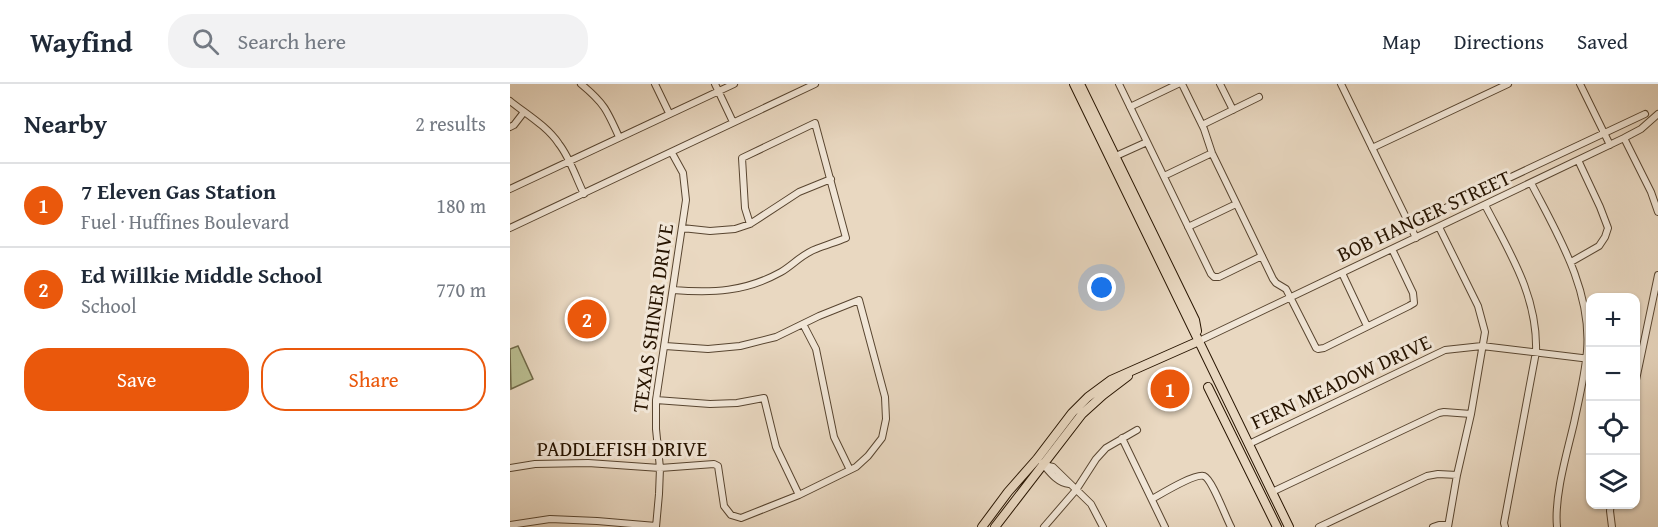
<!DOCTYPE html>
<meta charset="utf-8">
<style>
body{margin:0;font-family:"Gentium Book Plus",serif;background:#f2f2f3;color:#1f2937}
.controls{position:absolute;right:18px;bottom:18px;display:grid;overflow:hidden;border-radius:12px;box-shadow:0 2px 4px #0004}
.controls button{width:54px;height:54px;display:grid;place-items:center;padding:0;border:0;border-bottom:2px solid #e0e1e3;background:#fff;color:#1f2937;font:30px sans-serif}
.you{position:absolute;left:592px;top:204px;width:21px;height:21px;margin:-15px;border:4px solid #fff;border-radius:50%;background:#1a73e8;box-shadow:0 0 0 9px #1a73e833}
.badge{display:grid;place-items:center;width:39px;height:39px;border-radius:50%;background:#ea580c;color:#fff;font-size:20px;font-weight:700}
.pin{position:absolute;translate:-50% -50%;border:3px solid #fff;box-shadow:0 2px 6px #0006}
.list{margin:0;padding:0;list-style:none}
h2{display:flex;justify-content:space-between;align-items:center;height:78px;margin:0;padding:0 24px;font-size:26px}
h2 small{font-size:20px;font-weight:400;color:#747a83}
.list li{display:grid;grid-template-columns:39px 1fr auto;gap:18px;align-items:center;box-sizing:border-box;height:84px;padding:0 24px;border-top:2px solid #e0e1e3}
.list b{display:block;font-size:22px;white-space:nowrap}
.list p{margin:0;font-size:20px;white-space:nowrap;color:#747a83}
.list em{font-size:20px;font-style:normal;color:#747a83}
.actions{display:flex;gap:12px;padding:18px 24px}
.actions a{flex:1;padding:14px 0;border:2px solid #ea580c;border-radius:24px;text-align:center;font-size:21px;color:#ea580c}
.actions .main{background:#ea580c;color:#fff}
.icon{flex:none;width:33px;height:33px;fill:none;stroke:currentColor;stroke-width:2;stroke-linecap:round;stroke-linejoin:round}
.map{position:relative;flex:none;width:1148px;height:443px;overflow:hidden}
header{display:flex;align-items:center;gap:36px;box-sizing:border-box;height:84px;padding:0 30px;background:#fff;border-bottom:2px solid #e0e1e3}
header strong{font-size:28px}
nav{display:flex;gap:33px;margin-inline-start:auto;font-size:21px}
.search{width:420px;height:54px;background:#f2f2f3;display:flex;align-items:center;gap:15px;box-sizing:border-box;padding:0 21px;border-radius:24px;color:#747a83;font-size:22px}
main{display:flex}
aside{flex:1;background:#fff}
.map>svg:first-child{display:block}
.green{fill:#babe91;stroke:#706948;stroke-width:1.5}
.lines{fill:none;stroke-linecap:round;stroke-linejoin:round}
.minor-casing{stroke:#584530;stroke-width:8}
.major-casing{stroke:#271400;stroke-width:10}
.minor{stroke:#f1e6d7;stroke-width:6}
.major{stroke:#e9d8c1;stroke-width:8}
.labels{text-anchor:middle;stroke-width:6;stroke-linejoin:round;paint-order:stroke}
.street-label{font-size:21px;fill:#271400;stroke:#f1e6d7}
</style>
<header>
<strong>Wayfind</strong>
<div class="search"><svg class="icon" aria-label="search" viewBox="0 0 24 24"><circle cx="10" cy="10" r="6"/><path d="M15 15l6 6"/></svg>Search here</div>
<nav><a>Map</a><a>Directions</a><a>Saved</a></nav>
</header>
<main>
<aside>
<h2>Nearby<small>2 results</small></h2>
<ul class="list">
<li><span class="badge">1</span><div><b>7 Eleven Gas Station</b><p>Fuel · Huffines Boulevard</p></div><em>180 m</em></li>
<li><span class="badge">2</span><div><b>Ed Willkie Middle School</b><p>School</p></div><em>770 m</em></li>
</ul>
<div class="actions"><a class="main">Save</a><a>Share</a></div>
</aside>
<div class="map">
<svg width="1148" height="443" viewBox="0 0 1148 443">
<rect width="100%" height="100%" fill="#e9d8c1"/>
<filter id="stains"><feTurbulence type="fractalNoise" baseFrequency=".00333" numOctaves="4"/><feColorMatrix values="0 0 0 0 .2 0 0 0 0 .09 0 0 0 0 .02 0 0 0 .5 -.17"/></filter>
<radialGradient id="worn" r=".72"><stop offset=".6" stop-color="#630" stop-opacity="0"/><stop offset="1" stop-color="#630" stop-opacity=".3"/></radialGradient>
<!-- green -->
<path class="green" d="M8 262 23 295 1 305 0 265Z"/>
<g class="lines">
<defs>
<path id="minor" d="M71 0C94 19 97 26 109 53
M145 0 159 29
M205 0 223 38
M609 0 701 190 704 193H709L752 172
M672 0 694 45 702 69 763 195 766 199 776 205 806 264 808 265 814 264 899 222 904 219 903 209 882 165
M710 0 723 26
M831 0 906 154
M1070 0 1100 61
M0 17C16 30 37 42 49 60 60 74 66 94 74 110
M620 23 668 0
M692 41 749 13
M0 43 4 41 14 28
M1114 54 1141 108 1148 128
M862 64 998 0
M606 72 637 58
M654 92 702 69
M1021 99C1048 151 1082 207 1077 267 1075 291 1069 315 1064 339 1057 369 1044 412 1047 443
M0 105 224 0
M975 121C1000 169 1028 213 1026 268L994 439 995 443
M899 141 1135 30
M678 143 726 120
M929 143 968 222 975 248 961 330 947 391 938 443
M0 144 305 0
M172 144 200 147 225 145 240 140 289 108 321 95
M1061 178 1089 162 1095 153 1098 144 1090 123 1068 76
M832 189 857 242
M163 206C203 209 235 208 271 188 283 181 292 170 306 165 316 161 326 158 336 154L305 39 232 74 235 124 240 140
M293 240 306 265 324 353 340 386
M689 257 1114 54 1131 45 1148 30
M1126 296 1148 191
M146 316 200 320 227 319 254 314 266 363 289 411
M612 354 655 443
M739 360 935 266 972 262 1080 275
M532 379C539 387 547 399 559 400
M534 381 543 383 581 420 593 443
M0 384 25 380 78 379 150 384 204 380 208 382 214 422 221 431 231 434 289 411 346 383 358 372 372 354 376 335 375 313 349 216 309 232 266 253 230 262 198 265 155 262
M762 408 929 329 934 328 961 330
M642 415C651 410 685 389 694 392 702 395 716 434 721 443
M1101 420 1100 427 1102 443
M0 441 40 435 87 437 146 442
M146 443 149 410 150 384 146 345V316L176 116 173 89 162 69
M534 443 566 406 586 375 596 364 627 346
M809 443 917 392 928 390 947 391
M923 443 929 441H938"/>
<path id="major" d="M564 0 779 443
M570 0 685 236 687 247
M698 303 767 443
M472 443 498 408 527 375 562 329 578 313 601 296 689 257
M485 443 572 330 593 311 618 292"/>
</defs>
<!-- minor casing -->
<use href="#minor" class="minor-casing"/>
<!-- major casing -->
<use href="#major" class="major-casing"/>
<!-- minor -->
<use href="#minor" class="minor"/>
<!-- major -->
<use href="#major" class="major"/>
</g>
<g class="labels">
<!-- street labels -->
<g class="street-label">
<text transform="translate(914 132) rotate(-25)" y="7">BOB HANGER STREET</text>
<text transform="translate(143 234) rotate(-82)" y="7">TEXAS SHINER DRIVE</text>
<text transform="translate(831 298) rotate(-25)" y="7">FERN MEADOW DRIVE</text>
<text x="112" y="372">PADDLEFISH DRIVE</text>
</g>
</g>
<rect width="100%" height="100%" filter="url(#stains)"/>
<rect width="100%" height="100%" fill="url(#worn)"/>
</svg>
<div class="controls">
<button>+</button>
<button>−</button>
<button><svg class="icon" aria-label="locate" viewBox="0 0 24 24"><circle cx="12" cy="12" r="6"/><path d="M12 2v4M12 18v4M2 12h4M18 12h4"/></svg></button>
<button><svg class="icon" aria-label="layers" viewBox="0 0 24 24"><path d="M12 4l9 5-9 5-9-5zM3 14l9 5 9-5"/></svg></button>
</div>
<div class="you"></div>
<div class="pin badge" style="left:660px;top:305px">1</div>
<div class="pin badge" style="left:77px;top:235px">2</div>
</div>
</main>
